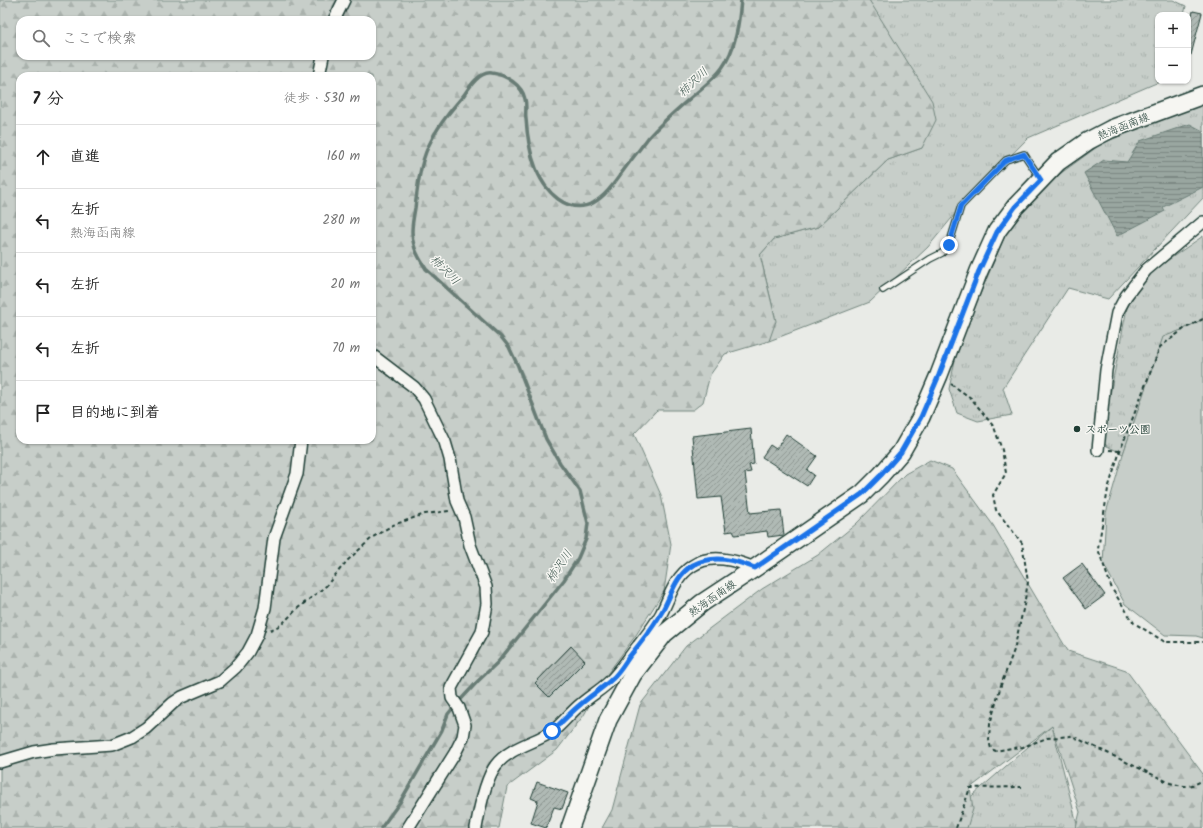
<!DOCTYPE html>
<html lang="ja">
<meta charset="utf-8">
<style>
body{margin:0;font-family:Kalam,"Klee One",sans-serif;background:#f2f2f2;color:#222}
.controls{position:absolute;right:12px;top:12px;display:grid;overflow:hidden;border-radius:8px;box-shadow:0 1px 3px #0004}
.controls button{width:36px;height:36px;display:grid;place-items:center;padding:0;border:0;border-bottom:1px solid #e0e0e0;background:#fff;color:#222;font:20px sans-serif}
.stop{position:absolute;width:12px;height:12px;margin:-9px;border:3px solid #1a73e8;border-radius:50%;background:#fff}
.stop.end{background:#1a73e8;border-color:#fff;box-shadow:0 1px 4px #0008}
.list{margin:0;padding:0;list-style:none}
h2{display:flex;justify-content:space-between;align-items:center;height:52px;margin:0;padding:0 16px;font-size:17px}
h2 small{font-size:13px;font-weight:400;color:#767676}
.list li{display:grid;grid-template-columns:26px 1fr auto;gap:12px;align-items:center;box-sizing:border-box;height:64px;padding:0 16px;border-top:1px solid #e0e0e0}
.list b{display:block;font-size:15px;white-space:nowrap}
.list p{margin:0;font-size:13px;white-space:nowrap;color:#767676}
.list em{font-size:13px;font-style:normal;color:#767676}
.icon{flex:none;width:22px;height:22px;fill:none;stroke:currentColor;stroke-width:2;stroke-linecap:round;stroke-linejoin:round}
.map{position:relative;flex:none;width:1203px;height:828px;overflow:hidden}
.search{position:absolute;background:#fff;box-shadow:0 1px 3px #0004;left:16px;top:16px;width:360px;height:44px;display:flex;align-items:center;gap:10px;box-sizing:border-box;padding:0 14px;border-radius:12px;color:#767676;font-size:15px}
.panel{position:absolute;background:#fff;box-shadow:0 1px 3px #0004;left:16px;top:72px;width:360px;height:372px;border-radius:12px}
.map>svg:first-child{display:block}
.grass{fill:url(#grass-tufts);stroke:#73867e}
.forest{fill:url(#forest-firs);stroke:#73867e;fill-rule:evenodd}
.park{fill:#c7cec9;stroke:#73867e}
.water{fill:url(#water-rules);stroke:#687c75}
.lines{fill:none;stroke-linecap:round;stroke-linejoin:round}
.stream{stroke:#687c75;stroke-width:3.5}
.building{fill:url(#building-hatch);stroke:#1f3d34}
.service-casing{stroke:#1f3d34;stroke-width:8}
.minor-casing{stroke:#1f3d34;stroke-width:14}
.primary-casing{stroke:#1f3d34;stroke-width:20}
.path{stroke:#1f3d34;stroke-width:2;stroke-dasharray:4 3;stroke-linecap:butt}
.service{stroke:#f6f6f2;stroke-width:5.5}
.minor{stroke:#f6f6f2;stroke-width:11}
.primary{stroke:#f6f6f2;stroke-width:17}
.route{stroke:#1a73e8;stroke-width:5}
.poi-dot{fill:#1f3d34;stroke:#f6f6f2;stroke-width:1.5}
.labels{text-anchor:middle;stroke-width:3;stroke-linejoin:round;paint-order:stroke}
.street-label{font-size:11px;fill:#1f3d34;stroke:#f6f6f2}
.poi-label{font-size:11px;font-weight:bold;fill:#1f3d34;stroke:#f6f6f2;text-anchor:start}
.water-label{font-size:12px;font-style:italic;fill:#445c54;stroke:#f6f6f2}
</style>
<div class="map">
<svg width="1203" height="828" viewBox="0 0 1203 828">
<defs>
<pattern id="grass-tufts" width="24" height="20" patternUnits="userSpaceOnUse"><rect width="24" height="20" fill="#c7cec9"/><path d="M3 7l-1-3M5 7V3M7 7l1-3M15 17l-1-3M17 17v-4M19 17l1-3" fill="none" stroke="#aab2ad"/></pattern>
<pattern id="forest-firs" width="22" height="20" patternUnits="userSpaceOnUse"><rect width="22" height="20" fill="#c7cec9"/><path d="M5 1l3.5 6h-7zM16 11l3.5 6h-7z" fill="#aab2ad"/></pattern>
<pattern id="water-rules" width="6" height="5" patternUnits="userSpaceOnUse"><rect width="6" height="5" fill="#99a6a0"/><path d="M0 2.5h6" fill="none" stroke="#7c8883"/></pattern>
<pattern id="building-hatch" width="6" height="6" patternUnits="userSpaceOnUse"><rect width="6" height="6" fill="#b0bab5"/><path d="M-1 1l2-2M0 6l6-6M5 7l2-2" fill="none" stroke="#8f9894"/></pattern>
</defs>
<rect width="100%" height="100%" fill="#e9ebe7"/>
<filter id="ink" filterUnits="userSpaceOnUse"><feTurbulence type="fractalNoise" baseFrequency=".025" numOctaves="2"/><feDisplacementMap in="SourceGraphic" scale="8" xChannelSelector="R" yChannelSelector="G"/><feConvolveMatrix kernelMatrix="1 2 1 2 8 2 1 2 1" color-interpolation-filters="sRGB"/></filter>
<g filter="url(#ink)">
<!-- grass -->
<path class="grass" d="M869 0H1173L1186 6 1184 15H1158V81H1163L1154 84 1028 138 965 202 928 247 870 302 769 341 775 316 760 255 774 239 818 227 888 160 922 148Z
M1203 100V198L1108 299 1068 288 1003 388 1012 415 978 421 957 413 949 389 958 346 1009 226 1057 176 1101 144Z
M1203 236V319L1184 329 1163 338 1123 454 1107 446 1101 441 1127 308 1145 276Z
M1052 726 1077 824 1076 828H958L966 801Z"/>
<!-- forest -->
<path class="forest" d="M0 0H869L932 101 936 120 922 148 888 160 818 227 774 239 760 255 776 321 769 341 725 354 710 375 703 402 693 410H657L634 434 661 495 671 544 664 591 636 635 605 677 584 715 557 750 507 787 499 828H0ZM20 20H372V56H20ZM20 76H372V440H20Z
M930 460 952 469 993 525 1068 651 1126 670 1203 774V828H1076L1080 812 1052 726 970 788 973 809 967 828H602L612 810 640 705 686 646 762 589 818 555 856 524 905 474Z"/>
<!-- park -->
<path class="park" d="M1203 319V638L1196 636 1165 635 1125 604 1103 563 1106 513 1123 454 1163 337 1184 329Z"/>
<!-- water -->
<path class="water" d="M1190 124 1203 131V187L1163 207 1165 211 1117 236 1084 173 1104 160 1127 162 1140 141Z"/>
<g class="lines">
<!-- stream -->
<path class="stream" d="M381 828 400 802 442 730 448 714 453 708 478 681 498 662 564 580 578 558 586 539 588 523 580 491 560 463 546 439 518 366 509 347 501 337 426 269C421 261 416 254 414 245 410 233 413 220 415 208 418 184 420 160 432 139 440 123 452 109 464 95 470 86 480 71 492 73 506 75 522 85 525 99 527 105 525 113 526 119 528 147 534 181 558 199 569 207 581 209 593 203 606 196 615 182 623 171 631 160 640 149 648 138 662 122 679 108 695 94 704 86 715 78 722 68 736 49 739 23 741 0"/>
</g>
<!-- building -->
<path class="building" d="M1193 11 1202 13 1191 55 1188 54V31Z
M751 429 754 464 749 465 751 472 745 473 750 513 781 510 784 535 768 537 767 531 735 535 733 531 726 532 721 497 698 499 692 436Z
M786 434 817 456 807 470 814 475 807 486 762 457 770 445 776 449Z
M1082 564 1105 595 1086 609 1063 578Z
M571 646 585 661 549 697 535 683Z
M537 782 568 793 562 809 554 807 546 828 531 823 538 801 531 798Z"/>
<g class="lines">
<defs>
<path id="service" d="M883 290 930 259 942 253 949 245 961 206 1006 160 1024 154 1040 178"/>
<path id="minor" d="M334 20 344 0
M319 76 323 56
M372 355 414 387 424 399 445 442 450 459 457 501 464 517 470 545 486 587 487 604 482 632 451 688 452 698 459 708 465 725 463 737 455 753 408 828
M1098 450 1106 370 1117 313 1126 296 1146 270 1203 222
M0 762 34 752 54 749 112 745 132 737 146 728 173 703 182 697 220 681 236 667 248 652 257 635 265 608 274 538 297 474 301 440
M476 828C479 811 486 778 496 765 510 747 535 743 553 731 563 723 571 712 581 704 591 695 606 687 614 677 623 667 630 656 638 646 646 636 655 625 661 614 670 597 674 578 692 566 711 553 735 560 755 568"/>
<path id="primary" d="M570 828 608 720 633 674 664 634 702 603 755 568 862 494 881 475 901 452 921 417 939 375 979 271 997 231 1015 207 1058 162 1088 141 1111 129 1203 95"/>
</defs>
<!-- service casing -->
<use href="#service" class="service-casing"/>
<!-- minor casing -->
<use href="#minor" class="minor-casing"/>
<!-- primary casing -->
<use href="#primary" class="primary-casing"/>
<!-- path -->
<path class="path" d="M1203 319 1184 329 1160 347 1120 451 1108 489 1098 549 1112 589 1134 623 1165 642H1203
M951 384 971 398 994 427 1002 450 1006 473 993 495 996 510 1022 543 1028 582 1024 605 1014 650 1001 685 990 724 989 740 991 749 996 751 1012 748 1023 747 1047 738 1072 736 1170 783C1185 787 1189 788 1203 780
M1109 450 1120 451
M270 630 281 625 298 608 326 586 347 561 373 537 393 525 425 514 449 511
M956 828 970 788 1022 787"/>
<!-- service -->
<use href="#service" class="service"/>
<!-- minor -->
<use href="#minor" class="minor"/>
<!-- primary -->
<use href="#primary" class="primary"/>
</g>
</g>
<g class="lines" filter="url(#ink)">
<!-- route -->
<path class="route" d="M552 731C562 722 571 712 581 704 591 695 603 688 612 679 619 673 624 664 629 657 640 644 651 630 660 615 671 598 674 576 693 565 715 554 734 560 755 568L862 494 881 475 901 452 921 417 939 375 979 271 997 232 1015 207 1041 180 1024 154 1006 160 961 206 949 245"/>
</g>
<!-- markers -->
<circle class="poi-dot" cx="1077" cy="429" r="4"/>
<g class="labels">
<!-- street labels -->
<g class="street-label">
<text transform="translate(1123 126) rotate(-22)" y="4">熱海函南線</text>
<text transform="translate(712 598) rotate(-35)" y="4">熱海函南線</text>
</g>
<!-- poi labels -->
<g class="poi-label">
<text x="1085" y="433">スポーツ公園</text>
</g>
<!-- water labels -->
<g class="water-label">
<text transform="translate(693 82) rotate(-43)" y="4">柿沢川</text>
<text transform="translate(445 270) rotate(45)" y="4">柿沢川</text>
<text transform="translate(559 566) rotate(-56)" y="4">柿沢川</text>
</g>
</g>
</svg>
<div class="controls">
<button>+</button>
<button>−</button>
</div>
<div class="stop" style="left:552px;top:731px"></div>
<div class="stop end" style="left:949px;top:245px"></div>
<div class="search"><svg class="icon" aria-label="search" viewBox="0 0 24 24"><circle cx="10" cy="10" r="6"/><path d="M15 15l6 6"/></svg>ここで検索</div>
<section class="panel">
<h2>7 分<small>徒歩 · 530 m</small></h2>
<ul class="list">
<li><svg class="icon" aria-label="ahead" viewBox="0 0 24 24"><path d="M12 20V5M6 11l6-6 6 6"/></svg><div><b>直進</b></div><em>160 m</em></li>
<li><svg class="icon" aria-label="left" viewBox="0 0 24 24"><path d="M17 20v-9H6M10 6l-5 5 5 5"/></svg><div><b>左折</b><p>熱海函南線</p></div><em>280 m</em></li>
<li><svg class="icon" aria-label="left" viewBox="0 0 24 24"><path d="M17 20v-9H6M10 6l-5 5 5 5"/></svg><div><b>左折</b></div><em>20 m</em></li>
<li><svg class="icon" aria-label="left" viewBox="0 0 24 24"><path d="M17 20v-9H6M10 6l-5 5 5 5"/></svg><div><b>左折</b></div><em>70 m</em></li>
<li><svg class="icon" aria-label="arrive" viewBox="0 0 24 24"><path d="M6 21V4h12l-3 4 3 4H6"/></svg><div><b>目的地に到着</b></div></li>
</ul>
</section>
</div>
